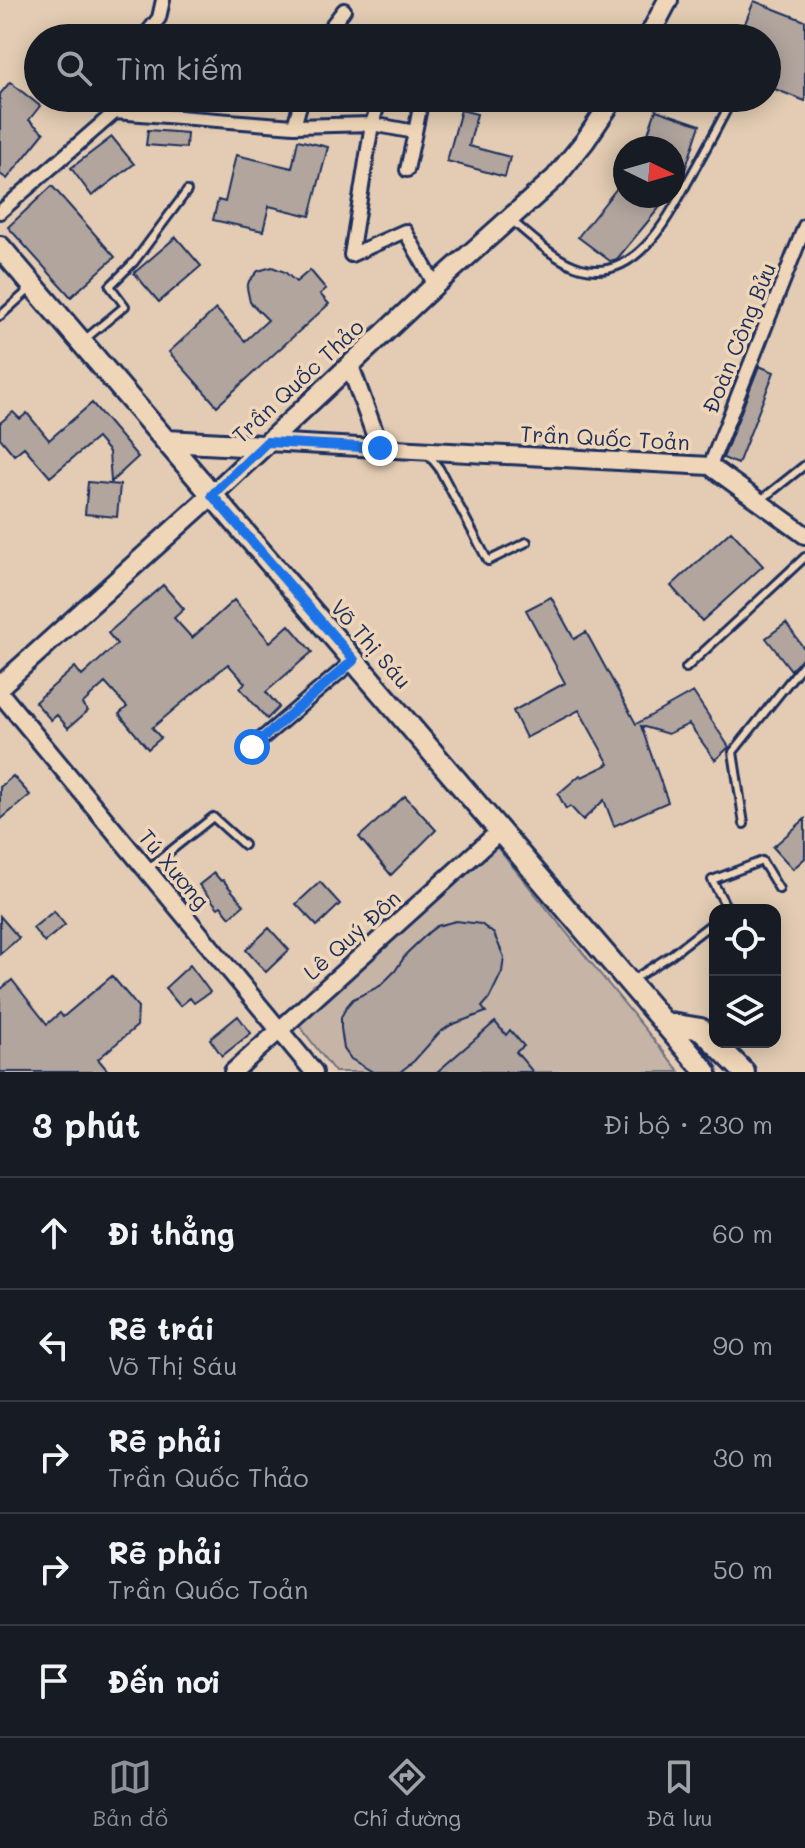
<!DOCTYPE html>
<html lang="vi">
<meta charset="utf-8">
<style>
body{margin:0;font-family:Mali,sans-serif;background:#242831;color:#f1f3f6}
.controls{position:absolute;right:24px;bottom:24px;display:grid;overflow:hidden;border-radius:16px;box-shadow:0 4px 20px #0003}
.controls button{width:72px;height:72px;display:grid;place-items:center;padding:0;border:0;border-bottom:2px solid #363941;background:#171b24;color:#f1f3f6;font:40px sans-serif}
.compass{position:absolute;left:613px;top:136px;width:72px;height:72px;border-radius:50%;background:#171b24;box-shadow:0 4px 20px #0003;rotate:95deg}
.stop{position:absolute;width:24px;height:24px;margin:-18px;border:6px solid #1a73e8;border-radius:50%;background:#fff}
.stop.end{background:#1a73e8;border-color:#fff;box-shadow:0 2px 8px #0008}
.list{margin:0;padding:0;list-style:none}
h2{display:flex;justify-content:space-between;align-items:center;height:104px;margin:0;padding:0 32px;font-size:34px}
h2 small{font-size:26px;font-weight:400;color:#9ea1a6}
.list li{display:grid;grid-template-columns:52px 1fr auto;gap:24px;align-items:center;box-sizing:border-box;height:112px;padding:0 32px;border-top:2px solid #363941}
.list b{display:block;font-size:30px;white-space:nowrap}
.list p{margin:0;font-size:26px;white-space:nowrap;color:#9ea1a6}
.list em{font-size:26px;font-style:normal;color:#9ea1a6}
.icon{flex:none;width:44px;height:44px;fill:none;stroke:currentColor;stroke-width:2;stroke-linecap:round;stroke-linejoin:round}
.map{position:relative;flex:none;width:805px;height:1072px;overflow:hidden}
.search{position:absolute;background:#171b24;box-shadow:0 4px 20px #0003;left:24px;right:24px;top:24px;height:88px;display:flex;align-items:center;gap:20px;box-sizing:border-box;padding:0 28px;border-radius:44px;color:#9ea1a6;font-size:30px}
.sheet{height:664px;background:#171b24}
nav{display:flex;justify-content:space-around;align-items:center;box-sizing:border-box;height:112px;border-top:2px solid #363941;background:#171b24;font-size:22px;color:#9ea1a6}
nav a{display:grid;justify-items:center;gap:4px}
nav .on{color:#8c9099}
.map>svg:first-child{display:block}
.green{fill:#c6b5a6;stroke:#707282;stroke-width:2}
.building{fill:#b1a59e;stroke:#1b2f5e;stroke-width:2}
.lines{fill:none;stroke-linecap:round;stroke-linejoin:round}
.service-casing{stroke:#1b2f5e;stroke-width:12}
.minor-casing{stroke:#1b2f5e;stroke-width:18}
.tertiary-casing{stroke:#1b2f5e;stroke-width:22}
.secondary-casing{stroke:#1b2f5e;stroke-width:24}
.primary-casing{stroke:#1b2f5e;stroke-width:26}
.service{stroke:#f0d6b8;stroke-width:6}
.minor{stroke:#f0d6b8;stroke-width:12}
.tertiary{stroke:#f0d6b8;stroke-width:16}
.secondary{stroke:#f0d6b8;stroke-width:18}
.primary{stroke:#f0d6b8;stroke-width:20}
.route{stroke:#1a73e8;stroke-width:10}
.labels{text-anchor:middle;stroke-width:7;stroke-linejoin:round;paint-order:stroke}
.street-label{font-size:22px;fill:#1b2f5e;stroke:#f0d6b8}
</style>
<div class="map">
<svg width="805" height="1072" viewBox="0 0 805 1072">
<rect width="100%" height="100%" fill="#e3ccb3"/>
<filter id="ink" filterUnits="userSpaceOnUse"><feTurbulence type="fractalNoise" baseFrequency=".0125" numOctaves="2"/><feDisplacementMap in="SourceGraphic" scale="16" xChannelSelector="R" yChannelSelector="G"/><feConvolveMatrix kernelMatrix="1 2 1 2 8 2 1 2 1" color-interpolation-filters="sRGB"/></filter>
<g filter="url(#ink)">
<!-- green -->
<path class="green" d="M496 846 680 1072H335L298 1024Z"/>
<!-- building -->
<path class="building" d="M754 1 805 21V101L767 86V38H739Z
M10 82 40 106 29 120 44 133 7 179 0 174V94Z
M461 110 477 114 469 146 510 157 505 177 447 161Z
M656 110 700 125 682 179 673 196V148H643Z
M148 130 187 133 186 148 146 145Z
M112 137 134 164 92 196 71 168Z
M298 140 328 147 310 216 269 206 263 231 213 220 218 200 225 202 236 155 292 168Z
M625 178V196H669L617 259 610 261 578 237Z
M52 186 115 257 71 297 8 227Z
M176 237 201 266 159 302 134 273Z
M272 267 285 272 296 282 310 270 326 289 320 294 329 304 217 406 169 352 216 309 245 341 268 320 250 302 247 288 249 281 258 271Z
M759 366 774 372 738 464 723 458Z
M92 403 138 457 111 482 109 452 97 438 50 477 24 447 14 455 0 438V423L13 412 20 419 27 413 49 440Z
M88 482 120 485 117 517 85 514Z
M731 531 763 566 702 621 671 586Z
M163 585 184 609 174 618 192 638 234 600 270 642 289 625 312 652 266 692 279 707 267 719 240 688 245 683 228 664 152 728 161 738 148 749 119 714 127 707 105 683 82 704 88 711 68 728 57 715 51 720 35 702 75 667 82 676 117 644 108 633Z
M551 597 574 639 586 632 636 724 693 692 729 747 715 760 689 724 668 734 641 726 668 802 614 826 604 800 583 820 570 806 566 809 558 794 580 775 582 777 609 764 579 710 526 738 513 711 565 683 526 610Z
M786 623 805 650V656L791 670 766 638Z
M13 776 30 795 0 820V787Z
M405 796 436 830 391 875 359 837Z
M805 819V858L793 869 773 847Z
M214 873 221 881 223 880 244 905 230 917 221 906 218 908 199 885Z
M320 882 340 904 317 926 296 904Z
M54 911 65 925 44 942 33 928Z
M0 916 19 938 0 954Z
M456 921 481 924 494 934 504 957 502 972 489 999 482 1007 486 1012 451 1025 439 1033 414 1061 400 1072H373L351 1059 344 1049 341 1028V1017L347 1006 353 999 380 986 395 971 407 953 428 933 437 926Z
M269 928 289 950 266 972 246 950Z
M190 965 210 992 194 1003 190 998 180 1006 165 988Z
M112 976 138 1007 137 1026 98 1059 109 1072H0V990L12 980 47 1024 60 1013 63 1017Z
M238 1016 251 1033 222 1056 210 1039Z
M495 1022 506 1035 510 1030 524 1046 516 1052 533 1072H437Z"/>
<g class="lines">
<defs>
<path id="service" d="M511 220C532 237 555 261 581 268 639 283 671 212 693 172 705 150 717 129 728 107
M0 316 30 289
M84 340 125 306 110 286 134 262 187 191
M427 453 439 468 488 561 527 542
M761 500 805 465
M686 668 805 557
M744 824 733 752 805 662
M149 868 213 817 244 845
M728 910 712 880 762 861 779 889
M634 979 671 955 715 921"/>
<path id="minor" d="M143 38 159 18 163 0
M322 38 344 10
M425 38 426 36
M380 98 372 124 351 255 405 231 435 285
M294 126 302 98
M407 170 415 132
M0 212 115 112 294 126 372 124 415 132 422 98
M710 466 805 226
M252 747 354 660"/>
<path id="tertiary" d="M350 366 380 448
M267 442 710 466 805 535
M0 693 314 1072
M233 1072 500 831"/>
<path id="secondary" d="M648 38 668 0
M0 686 212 495 435 285 555 178 585 141 614 98"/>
<path id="primary" d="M0 247 706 1072
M166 441 262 446
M664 1023 701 1029 744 1072"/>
</defs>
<!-- service casing -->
<use href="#service" class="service-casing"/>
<!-- minor casing -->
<use href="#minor" class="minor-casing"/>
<!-- tertiary casing -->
<use href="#tertiary" class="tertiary-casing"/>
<!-- secondary casing -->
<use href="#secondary" class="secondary-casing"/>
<!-- primary casing -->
<use href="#primary" class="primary-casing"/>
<!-- service -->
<use href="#service" class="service"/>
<!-- minor -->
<use href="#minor" class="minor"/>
<!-- tertiary -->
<use href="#tertiary" class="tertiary"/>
<!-- secondary -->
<use href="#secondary" class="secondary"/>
<!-- primary -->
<use href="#primary" class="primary"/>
</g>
</g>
<g class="lines" filter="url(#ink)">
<!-- route -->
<path class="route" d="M252 747 354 660 212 495 267 442 380 448"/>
</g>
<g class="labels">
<!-- street labels -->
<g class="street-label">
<text transform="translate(739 338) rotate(-68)" y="8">Đoàn Công Bửu</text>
<text transform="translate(298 381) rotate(-43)" y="8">Trần Quốc Thảo</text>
<text transform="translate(605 438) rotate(3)" y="8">Trần Quốc Toản</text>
<text transform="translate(371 644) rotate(49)" y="8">Võ Thị Sáu</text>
<text transform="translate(174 869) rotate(50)" y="8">Tú Xương</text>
<text transform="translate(352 935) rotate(-42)" y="8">Lê Quý Đôn</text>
</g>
</g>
</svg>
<div class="controls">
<button><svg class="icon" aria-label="locate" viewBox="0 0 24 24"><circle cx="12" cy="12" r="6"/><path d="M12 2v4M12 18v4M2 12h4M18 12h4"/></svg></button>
<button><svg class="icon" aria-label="layers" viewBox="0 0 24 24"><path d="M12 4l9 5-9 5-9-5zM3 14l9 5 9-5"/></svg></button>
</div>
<svg class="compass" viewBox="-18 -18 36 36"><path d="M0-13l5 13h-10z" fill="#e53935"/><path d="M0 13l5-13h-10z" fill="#9ea1a6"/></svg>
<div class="stop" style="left:252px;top:747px"></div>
<div class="stop end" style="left:380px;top:448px"></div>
<div class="search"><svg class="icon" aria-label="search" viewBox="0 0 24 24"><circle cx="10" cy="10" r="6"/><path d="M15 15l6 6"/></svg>Tìm kiếm</div>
</div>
<section class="sheet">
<h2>3 phút<small>Đi bộ · 230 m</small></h2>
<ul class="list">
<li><svg class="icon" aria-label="ahead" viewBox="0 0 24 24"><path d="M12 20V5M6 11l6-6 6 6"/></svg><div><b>Đi thẳng</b></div><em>60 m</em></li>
<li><svg class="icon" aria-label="left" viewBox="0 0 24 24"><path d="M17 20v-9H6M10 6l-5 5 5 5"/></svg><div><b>Rẽ trái</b><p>Võ Thị Sáu</p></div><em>90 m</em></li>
<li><svg class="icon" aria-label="right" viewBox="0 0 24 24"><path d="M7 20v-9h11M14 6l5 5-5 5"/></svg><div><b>Rẽ phải</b><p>Trần Quốc Thảo</p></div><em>30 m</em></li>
<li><svg class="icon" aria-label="right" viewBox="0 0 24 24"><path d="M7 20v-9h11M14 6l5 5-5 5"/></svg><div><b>Rẽ phải</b><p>Trần Quốc Toản</p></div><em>50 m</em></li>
<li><svg class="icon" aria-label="arrive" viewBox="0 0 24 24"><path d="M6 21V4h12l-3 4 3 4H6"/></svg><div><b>Đến nơi</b></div></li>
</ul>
</section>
<nav>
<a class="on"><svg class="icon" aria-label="map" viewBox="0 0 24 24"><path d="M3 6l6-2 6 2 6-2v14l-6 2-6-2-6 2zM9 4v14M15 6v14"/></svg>Bản đồ</a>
<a><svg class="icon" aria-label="directions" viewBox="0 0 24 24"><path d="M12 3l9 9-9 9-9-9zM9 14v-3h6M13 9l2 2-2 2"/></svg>Chỉ đường</a>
<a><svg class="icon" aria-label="saved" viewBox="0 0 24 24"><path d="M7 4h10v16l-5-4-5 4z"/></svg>Đã lưu</a>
</nav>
